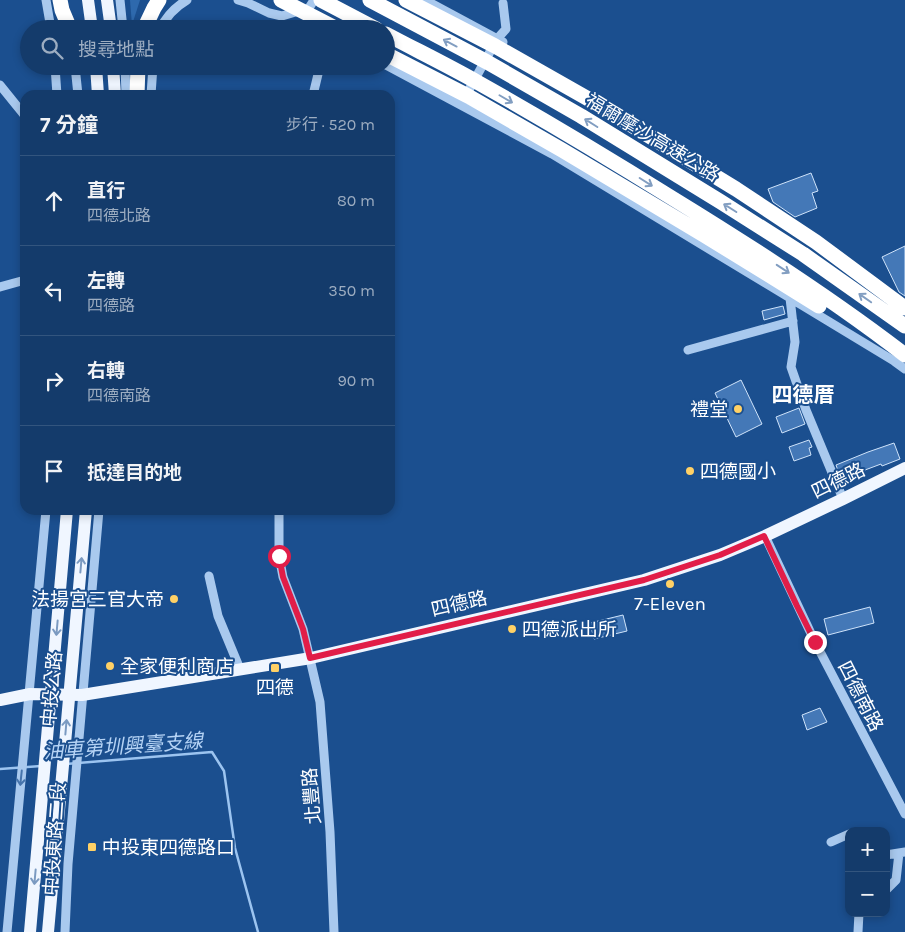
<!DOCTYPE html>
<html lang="zh-TW">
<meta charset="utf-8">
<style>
body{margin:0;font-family:Karla,"Noto Sans TC",sans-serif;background:#1d4271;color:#f1f3f6}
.controls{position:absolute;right:15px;bottom:15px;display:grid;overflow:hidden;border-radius:10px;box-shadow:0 2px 8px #0003}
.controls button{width:45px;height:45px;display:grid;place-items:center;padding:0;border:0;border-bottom:1px solid #33557e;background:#143b6b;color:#f1f3f6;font:25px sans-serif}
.stop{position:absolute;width:15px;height:15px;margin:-11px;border:4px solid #e11d48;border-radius:50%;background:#fff}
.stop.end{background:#e11d48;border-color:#fff;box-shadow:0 1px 5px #0008}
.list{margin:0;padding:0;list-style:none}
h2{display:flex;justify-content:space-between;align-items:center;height:65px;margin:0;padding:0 20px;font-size:21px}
h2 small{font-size:16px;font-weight:400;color:#9dadc1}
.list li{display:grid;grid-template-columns:32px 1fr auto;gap:15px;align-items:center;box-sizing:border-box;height:90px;padding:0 20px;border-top:1px solid #33557e}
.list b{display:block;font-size:19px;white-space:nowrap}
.list p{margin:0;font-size:16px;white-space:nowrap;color:#9dadc1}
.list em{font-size:16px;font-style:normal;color:#9dadc1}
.icon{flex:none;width:28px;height:28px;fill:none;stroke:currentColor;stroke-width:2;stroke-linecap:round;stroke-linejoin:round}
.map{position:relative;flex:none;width:905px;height:932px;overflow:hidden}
.search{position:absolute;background:#143b6b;box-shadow:0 2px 8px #0003;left:20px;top:20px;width:375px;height:55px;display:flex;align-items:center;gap:12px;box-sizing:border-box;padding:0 18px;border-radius:28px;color:#9dadc1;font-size:19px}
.panel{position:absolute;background:#143b6b;box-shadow:0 2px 8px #0003;left:20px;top:90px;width:375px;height:425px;border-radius:15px}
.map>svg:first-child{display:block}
.green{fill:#2e69ad}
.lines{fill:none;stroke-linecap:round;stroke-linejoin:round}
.stream{stroke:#9cc4f0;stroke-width:2.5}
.building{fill:#4478b7;stroke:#cfe3fa}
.minor{stroke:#a9c9ee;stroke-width:9}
.major{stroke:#f0f6ff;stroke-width:12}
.highway{stroke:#fff;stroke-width:15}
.major-bridge{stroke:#f0f6ff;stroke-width:12}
.highway-bridge{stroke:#fff;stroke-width:15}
.oneway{stroke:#829ec1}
.oneway2{stroke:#7b9ac1}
.oneway3{stroke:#4674ac}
.route{stroke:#e11d48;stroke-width:6}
.poi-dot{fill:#ffd166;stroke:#1b4f8f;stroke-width:2}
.labels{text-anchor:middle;stroke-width:4;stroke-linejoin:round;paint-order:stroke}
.street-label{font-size:19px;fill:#fff;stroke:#1b4f8f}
.poi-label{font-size:19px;fill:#fff;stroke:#1b4f8f;text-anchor:start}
.water-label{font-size:20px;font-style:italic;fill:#b5d3f5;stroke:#1b4f8f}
.quarter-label{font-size:21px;font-weight:bold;fill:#fff;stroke:#1b4f8f}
</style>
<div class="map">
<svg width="905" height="932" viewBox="0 0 905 932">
<rect width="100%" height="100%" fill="#1b4f8f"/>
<!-- green -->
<path class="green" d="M130 0H140L132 25Z"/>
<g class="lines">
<!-- stream -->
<path class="stream" d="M66 764 212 752 224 771 235 848 258 932
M0 769 41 766"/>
</g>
<!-- building -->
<path class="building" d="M811 173 818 191 812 193 817 208 795 217 773 202 768 189Z
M905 246V296L899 292 882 257Z
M783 306 785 314 764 320 762 311Z
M741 380 762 424 736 437 715 393Z
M799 408 805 424 782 433 776 417Z
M809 440 812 447 809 448 811 455 794 461 789 447Z
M894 443 900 459 882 466 881 464 841 479 836 465 868 452Z
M870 607 874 623 828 635 824 619Z
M623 615 627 631 594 639 590 623Z
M820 708 827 722 807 730 802 715Z"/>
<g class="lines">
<!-- minor -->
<path class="minor" d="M46 0 51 29
M120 0 123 29
M238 0 248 3 269 13 282 16 309 8 314 0
M425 0 503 42
M160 29C166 17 175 7 187 0
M386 65 552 154 894 361 905 369
M55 66 57 95
M75 66 78 95
M125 66 126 95
M0 85 25 116
M151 95 153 66
M313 95 320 66
M464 99 497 39 506 29 503 3
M0 287 25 280
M790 298 795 342 791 367 806 410 843 499
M688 350 793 321
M279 510V556L283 577 303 629 320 702 330 832 334 932
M765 536 815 642 905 814
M209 576 218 616 240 669
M831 842 849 834
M886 855 905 852
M886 890 896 880 899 853
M7 932 46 510
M65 932 68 864 99 510
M858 932 859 913"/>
<!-- major -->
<path class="major" d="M88 0 92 29
M107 0 111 29
M96 66 98 95
M113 66 115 95
M0 700 30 694 82 695 311 658 644 580 720 555 765 536 843 499 905 468"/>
<!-- highway -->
<path class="highway" d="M60 0 62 10 70 29
M144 29 154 8 159 0
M137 95 138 66"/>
<!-- major-bridge -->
<path class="major-bridge" d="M30 932 67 510
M48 932 86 510"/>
<!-- highway-bridge -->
<path class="highway-bridge" d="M281 0 337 29
M321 0 376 29
M370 0 487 62 581 116 721 202 803 254 905 326
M406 0 495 46 592 101 736 189 816 242 905 308
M386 34C416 50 447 65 477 82 543 119 608 158 672 198 752 247 831 298 905 355
M386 54 468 96 562 150 704 235 819 306"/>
</g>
<!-- one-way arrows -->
<defs><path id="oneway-shaft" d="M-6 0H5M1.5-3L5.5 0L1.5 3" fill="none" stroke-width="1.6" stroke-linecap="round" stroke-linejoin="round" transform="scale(1.25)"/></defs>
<g class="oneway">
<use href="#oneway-shaft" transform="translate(450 43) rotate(-152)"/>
<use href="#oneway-shaft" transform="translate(506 99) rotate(30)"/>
<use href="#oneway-shaft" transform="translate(591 123) rotate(-148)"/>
<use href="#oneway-shaft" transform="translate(646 182) rotate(32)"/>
<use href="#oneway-shaft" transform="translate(730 208) rotate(-148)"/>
<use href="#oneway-shaft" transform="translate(783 269) rotate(33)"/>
<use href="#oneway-shaft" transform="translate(865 298) rotate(-145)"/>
</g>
<g class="oneway2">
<use href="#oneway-shaft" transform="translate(81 565) rotate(-85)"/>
<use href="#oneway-shaft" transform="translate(57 628) rotate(95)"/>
<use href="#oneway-shaft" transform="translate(66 727) rotate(-85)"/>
<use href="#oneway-shaft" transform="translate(35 877) rotate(95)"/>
</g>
<use class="oneway3" href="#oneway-shaft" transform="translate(21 778) rotate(96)"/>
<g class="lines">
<!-- route -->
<path class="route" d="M279 556 283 577 303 629 310 658 644 580 720 555 764 536 797 606 815 642"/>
</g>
<!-- markers -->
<g class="poi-dot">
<circle cx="738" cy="409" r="5"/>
<circle cx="690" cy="471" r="5"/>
<circle cx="670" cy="584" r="5"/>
<circle cx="174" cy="599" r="5"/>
<circle cx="512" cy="629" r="5"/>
<circle cx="110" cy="666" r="5"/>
<rect x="270" y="663" width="10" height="10" rx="2.5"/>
<rect x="87" y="842" width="10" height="10" rx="2.5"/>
</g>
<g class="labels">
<!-- street labels -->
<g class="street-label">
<text transform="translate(653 137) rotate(31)" y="7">福爾摩沙高速公路</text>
<text transform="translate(838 480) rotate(-26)" y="7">四德路</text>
<text transform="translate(459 603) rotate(-13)" y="7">四德路</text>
<text transform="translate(51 689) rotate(-85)" y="7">中投公路</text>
<text transform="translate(861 696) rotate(63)" y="7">四德南路</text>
<text transform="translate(311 796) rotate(-95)" y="7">北豐路</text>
<text transform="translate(54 839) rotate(-86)" y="7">中投東路二段</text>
</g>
<!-- poi labels -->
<g class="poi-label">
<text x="728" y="416" text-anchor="end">禮堂</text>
<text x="700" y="478">四德國小</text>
<text x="164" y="606" text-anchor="end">法揚宮三官大帝</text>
<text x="670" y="610" text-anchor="middle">7-Eleven</text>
<text x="522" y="636">四德派出所</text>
<text x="120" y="673">全家便利商店</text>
<text x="275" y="694" text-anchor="middle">四德</text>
<text x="102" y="854">中投東四德路口</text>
</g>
<!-- water labels -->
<g class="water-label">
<text transform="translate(123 746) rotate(-4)" y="7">油車第圳興臺支線</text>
</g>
<!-- quarter labels -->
<g class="quarter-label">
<text x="803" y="402">四德厝</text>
</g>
</g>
</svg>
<div class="controls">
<button>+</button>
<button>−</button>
</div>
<div class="stop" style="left:279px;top:556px"></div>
<div class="stop end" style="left:815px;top:642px"></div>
<div class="search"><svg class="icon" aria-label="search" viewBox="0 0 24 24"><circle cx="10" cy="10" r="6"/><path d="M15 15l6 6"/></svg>搜尋地點</div>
<section class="panel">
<h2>7 分鐘<small>步行 · 520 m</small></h2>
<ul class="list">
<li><svg class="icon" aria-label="ahead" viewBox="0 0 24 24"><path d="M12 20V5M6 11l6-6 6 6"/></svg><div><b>直行</b><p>四德北路</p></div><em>80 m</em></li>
<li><svg class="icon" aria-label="left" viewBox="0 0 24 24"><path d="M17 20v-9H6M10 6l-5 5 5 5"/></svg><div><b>左轉</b><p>四德路</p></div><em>350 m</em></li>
<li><svg class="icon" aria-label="right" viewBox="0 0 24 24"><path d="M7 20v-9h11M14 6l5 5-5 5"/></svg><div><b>右轉</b><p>四德南路</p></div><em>90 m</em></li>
<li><svg class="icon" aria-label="arrive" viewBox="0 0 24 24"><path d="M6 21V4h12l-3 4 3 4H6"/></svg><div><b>抵達目的地</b></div></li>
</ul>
</section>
</div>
